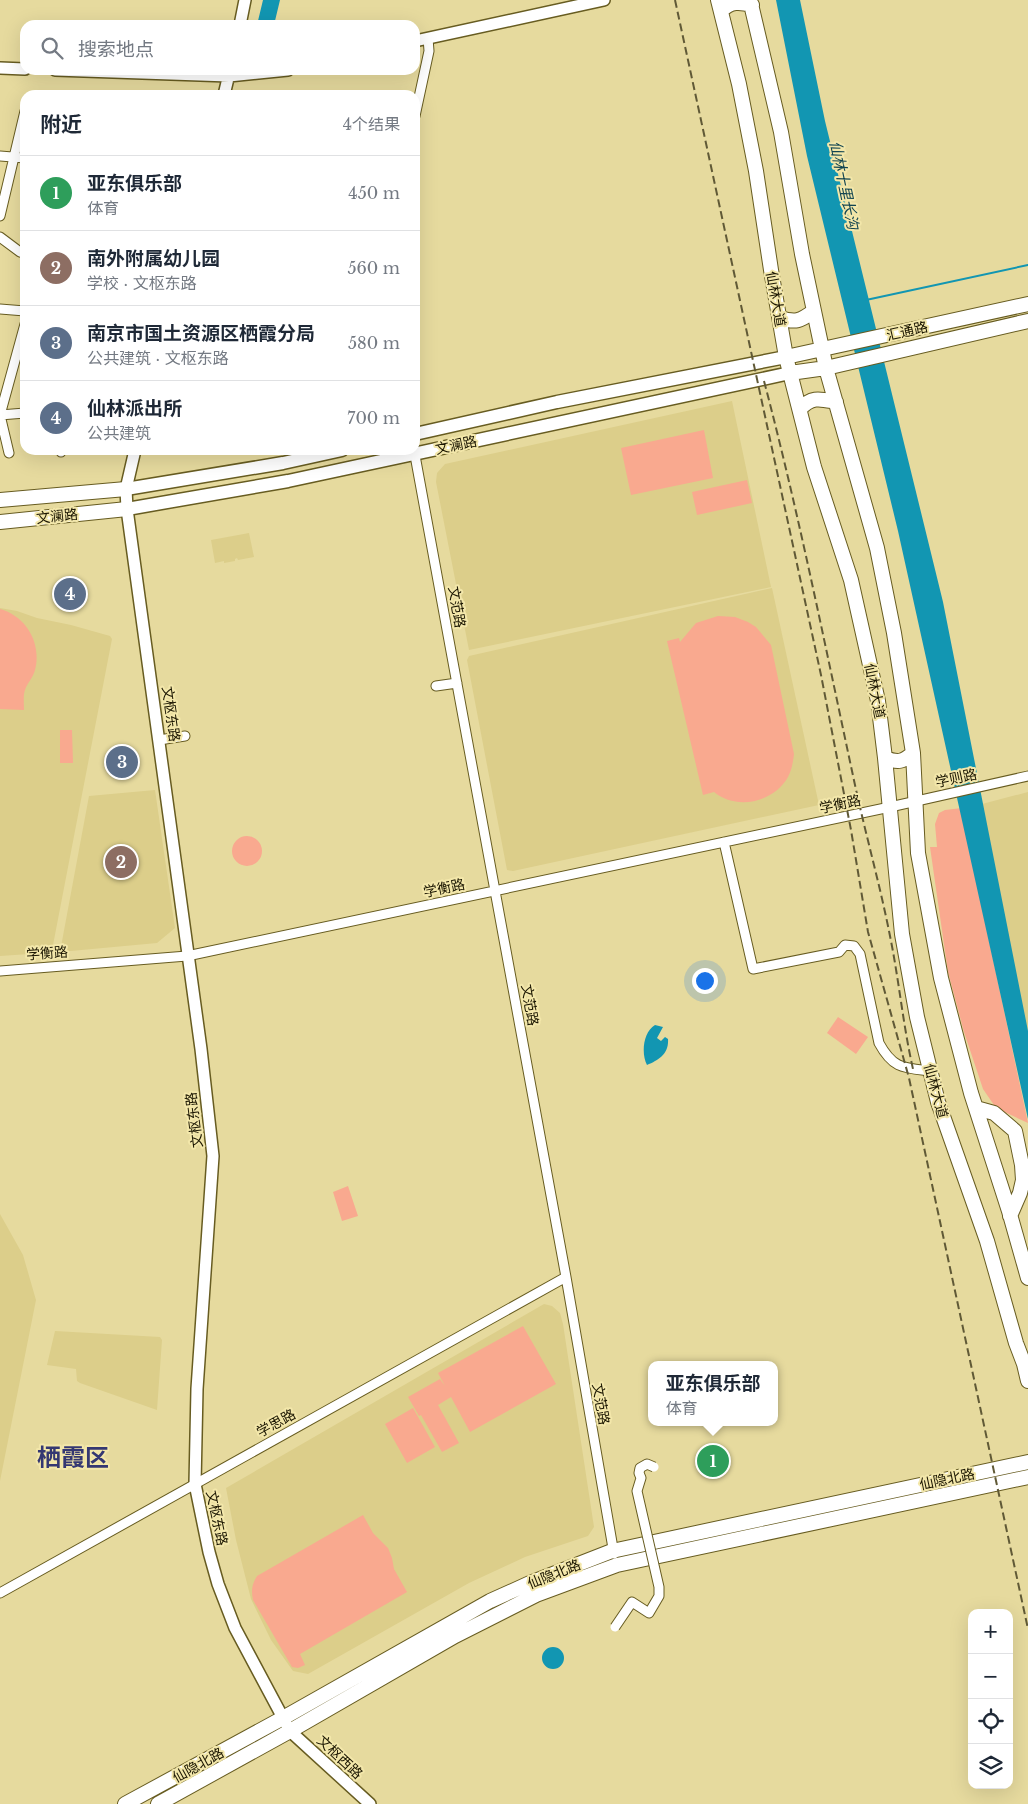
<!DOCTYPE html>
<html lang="zh">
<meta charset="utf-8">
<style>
body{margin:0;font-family:"Libre Baskerville","Noto Sans SC",serif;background:#f2f2f3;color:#1f2937}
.controls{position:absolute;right:15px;bottom:15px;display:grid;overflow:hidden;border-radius:10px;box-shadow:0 5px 20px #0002}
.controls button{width:45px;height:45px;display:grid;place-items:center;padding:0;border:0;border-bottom:1px solid #e0e1e3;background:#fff;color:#1f2937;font:25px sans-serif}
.you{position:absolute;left:704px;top:980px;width:18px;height:18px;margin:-12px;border:4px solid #fff;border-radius:50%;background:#1a73e8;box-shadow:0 0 0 8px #1a73e833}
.badge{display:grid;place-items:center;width:32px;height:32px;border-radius:50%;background:#4c49c0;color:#fff;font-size:16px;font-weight:700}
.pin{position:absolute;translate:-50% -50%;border:2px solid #fff;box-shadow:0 1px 5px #0006}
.popup{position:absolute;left:648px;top:1361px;width:130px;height:65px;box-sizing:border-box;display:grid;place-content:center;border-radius:10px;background:#fff;filter:drop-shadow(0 1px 4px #0005);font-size:16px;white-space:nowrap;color:#747a83}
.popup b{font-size:19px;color:#1f2937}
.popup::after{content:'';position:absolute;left:50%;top:100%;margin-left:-10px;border:10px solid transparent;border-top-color:#fff}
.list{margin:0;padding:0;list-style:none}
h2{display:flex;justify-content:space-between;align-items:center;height:65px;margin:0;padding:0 20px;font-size:21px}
h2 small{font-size:16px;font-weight:400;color:#747a83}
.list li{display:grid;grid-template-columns:32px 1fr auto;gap:15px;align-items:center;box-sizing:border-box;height:75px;padding:0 20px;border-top:1px solid #e0e1e3}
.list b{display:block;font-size:19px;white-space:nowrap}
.list p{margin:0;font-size:16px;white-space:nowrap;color:#747a83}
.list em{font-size:16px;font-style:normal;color:#747a83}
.icon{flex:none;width:28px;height:28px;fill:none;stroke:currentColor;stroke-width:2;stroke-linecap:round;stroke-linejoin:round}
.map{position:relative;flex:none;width:1028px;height:1804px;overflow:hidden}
.search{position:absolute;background:#fff;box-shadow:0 5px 20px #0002;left:20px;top:20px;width:400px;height:55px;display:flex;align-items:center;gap:12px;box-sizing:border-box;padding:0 18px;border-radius:15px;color:#747a83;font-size:19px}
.panel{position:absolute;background:#fff;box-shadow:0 5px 20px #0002;left:20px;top:90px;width:400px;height:365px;border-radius:15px}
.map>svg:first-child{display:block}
.built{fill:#dcce8a}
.green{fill:#f9a98f}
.water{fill:#1296b2}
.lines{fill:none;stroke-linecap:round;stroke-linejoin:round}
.stream{stroke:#1296b2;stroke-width:2}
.minor-casing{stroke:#675c21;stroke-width:11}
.tertiary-casing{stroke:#675c21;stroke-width:14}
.secondary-casing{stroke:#675c21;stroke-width:15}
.primary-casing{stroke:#675c21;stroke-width:16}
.minor{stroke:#fff;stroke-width:9}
.tertiary{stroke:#fff;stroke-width:11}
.secondary{stroke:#fff;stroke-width:12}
.primary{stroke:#fff;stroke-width:14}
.rail{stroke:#605936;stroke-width:2;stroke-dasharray:8 4;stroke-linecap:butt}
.minor-bridge-casing{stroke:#675c21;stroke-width:11;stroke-linecap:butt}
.minor-bridge{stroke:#fff;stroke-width:9}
.labels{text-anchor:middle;stroke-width:4;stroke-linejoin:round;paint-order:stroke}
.street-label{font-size:14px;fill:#1a1500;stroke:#f3e7aa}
.water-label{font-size:15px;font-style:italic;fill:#134551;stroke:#f3e7aa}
.town-label{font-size:24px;font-weight:bold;fill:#343772;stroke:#f3e7aa}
</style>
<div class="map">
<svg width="1028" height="1804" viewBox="0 0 1028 1804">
<rect width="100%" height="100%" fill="#e6da9e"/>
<!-- built -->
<path class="built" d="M732 401 771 587 469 650 436 482 437 473 445 464Z
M249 533 254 557 238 560 237 558 235 559V561L224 563V561L215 563 211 540Z
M772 588 819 805 513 871 507 870 467 660 469 656Z
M0 608 17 611 37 618 71 625 110 636 112 639 53 945 44 953 0 956Z
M155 790 175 928 157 943 60 952 89 796Z
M1028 792V1042L982 804Z
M0 1214 23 1255 36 1300 0 1481Z
M544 1304 552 1306 560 1313 563 1324 594 1527 588 1536 525 1557 469 1583 308 1674 293 1671 271 1640 251 1599 236 1540 226 1488Z
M55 1331 160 1337 162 1340 157 1410 80 1383 77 1381 76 1369 47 1365Z"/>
<!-- green -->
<path class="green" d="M704 430 713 478 631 495 621 448Z
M747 480 752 503 697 515 692 492Z
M0 609C26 616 42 643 35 670 33 678 27 683 25 690 23 695 24 704 24 710L0 709Z
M718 616 735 617 748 622 756 627 771 645 794 754C793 762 792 769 788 777 774 802 737 811 714 792L703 795 667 641 679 638 680 642 696 623Z
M60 730H72L73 763H60Z
M962 808 963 819 1028 1123 996 1108 983 1089 964 1032 948 972 930 847H937L935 824 939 813 945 810Z
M232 851a15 15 0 1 1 30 0a15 15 0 1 1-30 0Z
M838 1017 868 1037 856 1054 827 1033Z
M348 1186 358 1216 342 1221 333 1192Z
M523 1326 556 1384 470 1432 451 1397 438 1405 459 1443 442 1452 421 1415 419 1416 408 1397 440 1379 445 1386 438 1373Z
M413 1408 435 1447 407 1463 385 1424Z
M363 1515 373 1533 388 1548 392 1558 394 1569 407 1592 300 1654 305 1665 298 1668 292 1667 253 1600C251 1590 252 1584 257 1576Z"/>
<!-- water -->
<path class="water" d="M263 0H280L274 25H257Z
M776 0H800L825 121 943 602 1028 1031V1119L898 531 807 156Z
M655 1025 663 1027 657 1038 661 1041 665 1037 668 1039C669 1054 659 1060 647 1065 641 1054 643 1032 655 1025Z
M542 1658a11 11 0 1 1 22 0a11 11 0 1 1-22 0Z"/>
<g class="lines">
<!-- stream -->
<path class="stream" d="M866 300 1028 265"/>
<defs>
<path id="minor" d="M415 116 429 51 428 38
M0 156 25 158
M0 216 25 111
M0 237 20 252 25 253
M0 309 25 311
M0 415 25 413
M61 450V452
M414 450 566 1277 614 1554
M9 453 0 415 25 324
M436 686 457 683
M159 740 185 736
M724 842 753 969 839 952 845 945 854 946 860 954 879 1043C893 1069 904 1068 930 1071
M0 971 187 956 890 807 1028 776
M0 1593 566 1277"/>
<path id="tertiary" d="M240 25 245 0
M415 41 604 0
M0 68 25 69
M55 70 229 76 288 70
M224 95 230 70
M135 450 126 489 127 509 201 1049 213 1156 197 1389 195 1484 209 1552 218 1584 235 1628 290 1731 370 1804"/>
<path id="secondary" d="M415 434 557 402 786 357
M126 489 283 463 342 450
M127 509 288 481 790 373"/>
<path id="primary" d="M718 0 739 84 756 171 771 270 786 357 814 467 851 580 878 701 885 758 902 934 917 1017 938 1102 987 1241 1016 1343 1024 1364 1028 1381
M750 0 781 132 802 254 826 368 877 548 894 633 913 753 918 853 941 978 971 1093 1009 1211 1028 1278
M721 11C731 1 739 2 752 5
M780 318C796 323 800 321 814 311
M786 357 1028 304
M790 373 826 368 1028 321
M800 409C812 396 820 399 836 402
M0 500 126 489
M0 522 127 509
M885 758C898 763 903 762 913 753
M976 1108 994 1113 1015 1131 1022 1165 1023 1180 1020 1193 1010 1216
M125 1804 283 1718 490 1601 530 1583 612 1551 1028 1462
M158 1804 290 1731 455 1636 536 1595 617 1565 1028 1477"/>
</defs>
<!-- minor casing -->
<use href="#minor" class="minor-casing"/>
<!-- tertiary casing -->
<use href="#tertiary" class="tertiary-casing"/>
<!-- secondary casing -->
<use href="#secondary" class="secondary-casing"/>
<!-- primary casing -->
<use href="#primary" class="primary-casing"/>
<!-- minor -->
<use href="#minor" class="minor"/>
<!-- tertiary -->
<use href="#tertiary" class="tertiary"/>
<!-- secondary -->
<use href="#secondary" class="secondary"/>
<!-- primary -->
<use href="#primary" class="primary"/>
<!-- rail -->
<path class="rail" d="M675 0 821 675 851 830 868 932 909 1078 1028 1629
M764 381C799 514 826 650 855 785 866 836 880 885 890 936 899 980 903 1025 913 1069"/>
<defs>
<path id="minor-bridge" d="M615 1627 632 1602 649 1613 659 1596V1587L637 1491 641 1478 639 1473 640 1468 647 1464 654 1467"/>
</defs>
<!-- minor-bridge casing -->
<use href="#minor-bridge" class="minor-bridge-casing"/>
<!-- minor-bridge -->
<use href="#minor-bridge" class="minor-bridge"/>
</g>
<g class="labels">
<!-- street labels -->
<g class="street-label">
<text transform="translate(776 299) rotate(80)" y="5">仙林大道</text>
<text transform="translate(907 331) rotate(-13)" y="5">汇通路</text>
<text transform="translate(456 445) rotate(-12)" y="5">文澜路</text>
<text transform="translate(57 516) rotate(-6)" y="5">文澜路</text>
<text transform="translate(457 607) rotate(80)" y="5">文范路</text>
<text transform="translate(875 691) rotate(79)" y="5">仙林大道</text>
<text transform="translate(171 714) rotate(82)" y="5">文枢东路</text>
<text transform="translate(956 778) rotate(-12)" y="5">学则路</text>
<text transform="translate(840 804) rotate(-12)" y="5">学衡路</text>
<text transform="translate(444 888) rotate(-12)" y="5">学衡路</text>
<text transform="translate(47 953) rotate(-4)" y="5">学衡路</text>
<text transform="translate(530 1005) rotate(80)" y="5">文范路</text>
<text transform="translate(936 1091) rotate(75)" y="5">仙林大道</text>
<text transform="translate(194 1120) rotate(-97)" y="5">文枢东路</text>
<text transform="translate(601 1404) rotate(80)" y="5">文范路</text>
<text transform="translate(276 1423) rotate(-29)" y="5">学思路</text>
<text transform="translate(947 1479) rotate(-12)" y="5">仙隐北路</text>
<text transform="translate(217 1518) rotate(78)" y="5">文枢东路</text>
<text transform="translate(554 1574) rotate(-22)" y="5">仙隐北路</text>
<text transform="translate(340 1757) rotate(43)" y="5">文枢西路</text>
<text transform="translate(198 1765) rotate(-29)" y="5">仙隐北路</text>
</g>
<!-- water labels -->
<g class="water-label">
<text transform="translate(844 185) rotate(78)" y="5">仙林十里长沟</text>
</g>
<!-- town labels -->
<g class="town-label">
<text x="73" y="1466">栖霞区</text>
</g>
</g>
</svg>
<div class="controls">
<button>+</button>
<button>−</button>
<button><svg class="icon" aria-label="locate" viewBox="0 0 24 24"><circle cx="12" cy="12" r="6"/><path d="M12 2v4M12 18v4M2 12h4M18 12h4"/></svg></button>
<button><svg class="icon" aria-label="layers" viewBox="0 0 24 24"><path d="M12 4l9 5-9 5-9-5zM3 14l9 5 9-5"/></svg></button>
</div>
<div class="you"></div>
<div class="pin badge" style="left:713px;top:1461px;background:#2e9e5b">1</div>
<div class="popup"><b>亚东俱乐部</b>体育</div>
<div class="pin badge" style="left:121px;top:862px;background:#8d6e63">2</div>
<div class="pin badge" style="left:122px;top:762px;background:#5c6f8a">3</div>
<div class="pin badge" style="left:70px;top:594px;background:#5c6f8a">4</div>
<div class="search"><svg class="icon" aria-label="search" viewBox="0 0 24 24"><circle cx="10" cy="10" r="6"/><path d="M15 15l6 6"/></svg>搜索地点</div>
<section class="panel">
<h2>附近<small>4个结果</small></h2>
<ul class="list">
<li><span class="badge" style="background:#2e9e5b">1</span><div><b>亚东俱乐部</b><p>体育</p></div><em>450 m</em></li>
<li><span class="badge" style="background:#8d6e63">2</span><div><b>南外附属幼儿园</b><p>学校 · 文枢东路</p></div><em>560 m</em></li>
<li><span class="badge" style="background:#5c6f8a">3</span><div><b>南京市国土资源区栖霞分局</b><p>公共建筑 · 文枢东路</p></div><em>580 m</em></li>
<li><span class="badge" style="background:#5c6f8a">4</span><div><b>仙林派出所</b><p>公共建筑</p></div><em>700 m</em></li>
</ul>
</section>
</div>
